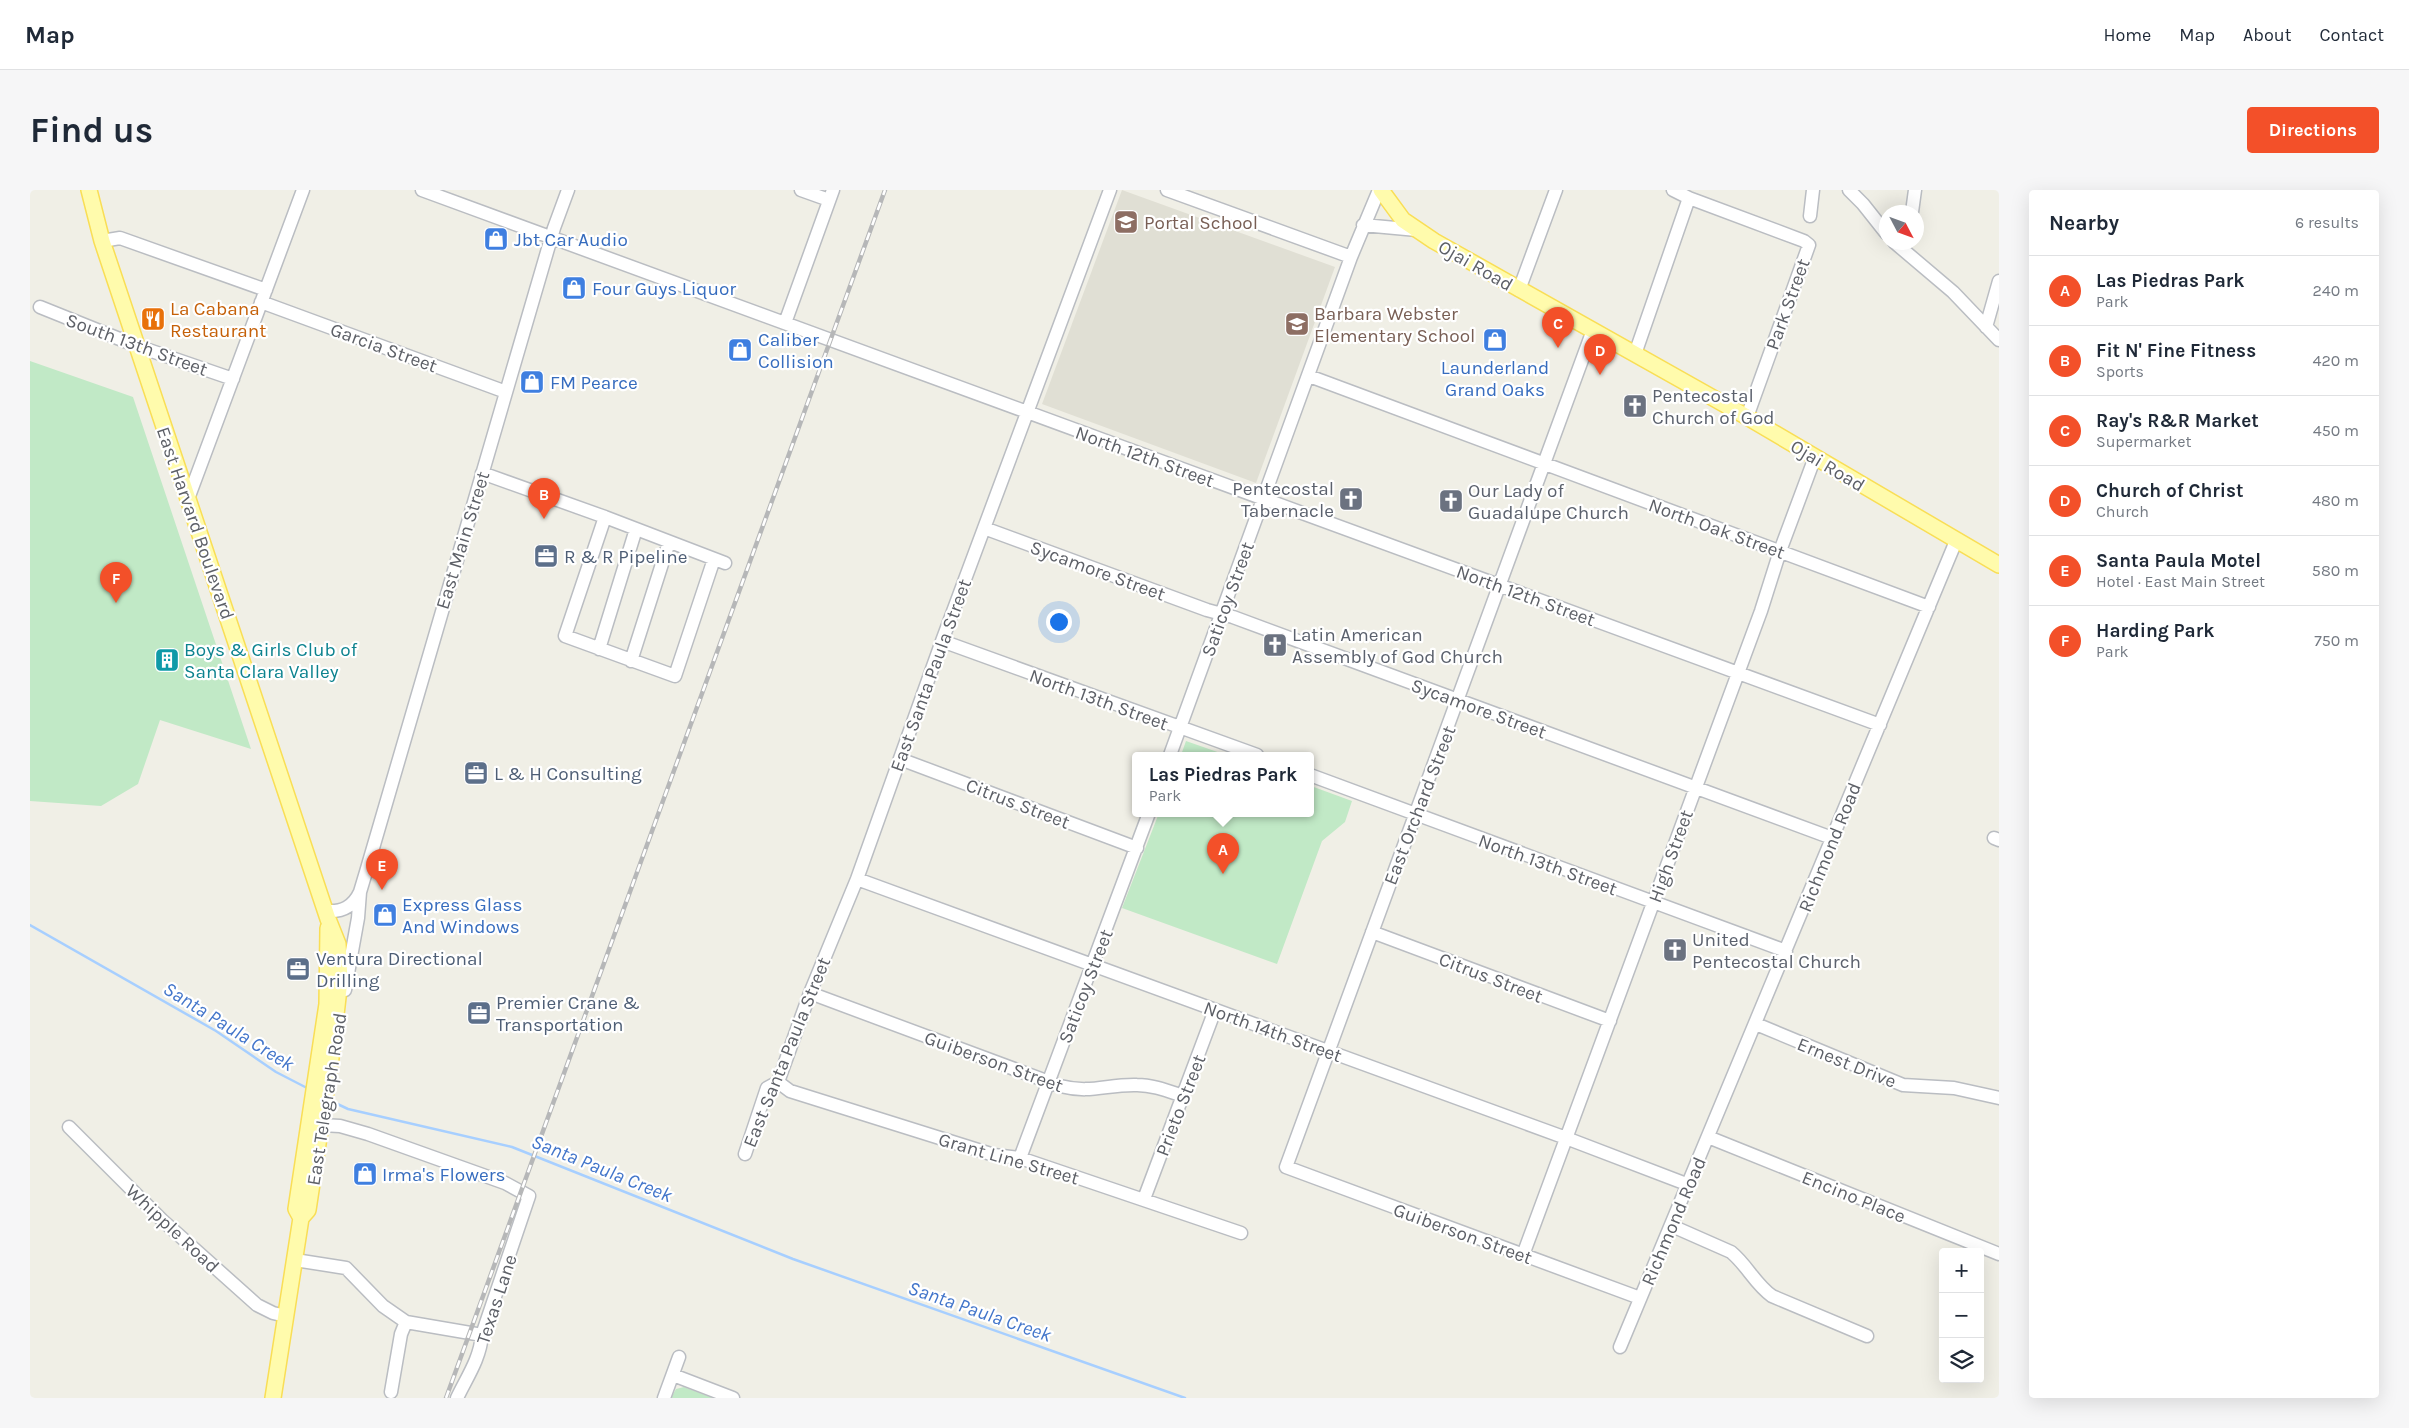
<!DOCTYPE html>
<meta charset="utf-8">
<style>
body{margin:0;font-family:Karla,sans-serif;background:#f6f6f7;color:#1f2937}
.controls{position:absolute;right:15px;bottom:15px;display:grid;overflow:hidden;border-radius:5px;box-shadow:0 5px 20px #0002}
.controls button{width:45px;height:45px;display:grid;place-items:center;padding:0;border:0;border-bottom:1px solid #e0e1e3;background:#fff;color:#1f2937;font:25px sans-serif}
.compass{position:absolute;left:1849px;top:15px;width:45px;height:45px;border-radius:50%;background:#fff;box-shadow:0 5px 20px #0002;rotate:131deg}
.you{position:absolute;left:1028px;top:431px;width:18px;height:18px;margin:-12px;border:4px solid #fff;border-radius:50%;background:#1a73e8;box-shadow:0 0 0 8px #1a73e833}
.badge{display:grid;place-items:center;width:32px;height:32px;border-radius:50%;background:#f35029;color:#fff;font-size:16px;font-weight:700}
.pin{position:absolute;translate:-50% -41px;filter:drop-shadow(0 1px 2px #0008)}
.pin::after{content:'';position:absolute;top:26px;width:18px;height:15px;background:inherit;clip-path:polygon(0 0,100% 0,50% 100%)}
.popup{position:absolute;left:1102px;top:562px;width:182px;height:65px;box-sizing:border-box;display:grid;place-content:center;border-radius:5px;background:#fff;filter:drop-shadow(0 1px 4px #0005);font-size:16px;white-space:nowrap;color:#747a83}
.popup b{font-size:19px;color:#1f2937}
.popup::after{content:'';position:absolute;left:50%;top:100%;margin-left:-10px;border:10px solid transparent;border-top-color:#fff}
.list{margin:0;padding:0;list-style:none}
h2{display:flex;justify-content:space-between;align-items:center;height:65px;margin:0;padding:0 20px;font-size:21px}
h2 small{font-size:16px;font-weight:400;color:#747a83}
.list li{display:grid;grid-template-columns:32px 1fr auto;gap:15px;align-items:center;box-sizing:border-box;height:70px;padding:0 20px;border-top:1px solid #e0e1e3}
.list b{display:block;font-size:19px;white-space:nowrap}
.list p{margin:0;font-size:16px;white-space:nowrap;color:#747a83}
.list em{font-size:16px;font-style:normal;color:#747a83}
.icon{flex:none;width:28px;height:28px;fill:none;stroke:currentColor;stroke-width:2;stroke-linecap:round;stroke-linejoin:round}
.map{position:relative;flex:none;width:1969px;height:1208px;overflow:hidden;border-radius:5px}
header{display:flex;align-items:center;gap:30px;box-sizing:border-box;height:70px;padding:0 25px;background:#fff;border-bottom:1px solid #e0e1e3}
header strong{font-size:24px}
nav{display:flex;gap:28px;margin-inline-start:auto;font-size:18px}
.intro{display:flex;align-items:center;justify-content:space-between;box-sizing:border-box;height:120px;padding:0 30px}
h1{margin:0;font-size:35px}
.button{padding:12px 22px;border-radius:5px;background:#f35029;color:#fff;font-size:18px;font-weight:700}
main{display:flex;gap:30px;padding:0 30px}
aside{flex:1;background:#fff;border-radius:5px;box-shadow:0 5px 20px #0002}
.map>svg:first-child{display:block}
.education{fill:#e0dfd4}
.green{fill:#c1e9c6}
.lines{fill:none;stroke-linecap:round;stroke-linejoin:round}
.stream{stroke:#a7cfff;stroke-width:2.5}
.minor-casing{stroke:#babdc2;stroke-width:15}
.major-casing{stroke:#f9de56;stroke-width:18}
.minor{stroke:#fff;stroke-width:12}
.major{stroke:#fffbac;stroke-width:15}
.rail-casing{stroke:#b6b7b8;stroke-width:4.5}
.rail{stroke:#fff;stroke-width:2.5;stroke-dasharray:8;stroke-linecap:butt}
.labels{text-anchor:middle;stroke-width:4.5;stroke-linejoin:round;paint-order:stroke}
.education-label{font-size:19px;fill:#785e54;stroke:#fff;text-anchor:start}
.shop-label{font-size:19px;fill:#366cbe;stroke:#fff;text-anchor:start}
.street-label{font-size:19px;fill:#5d6067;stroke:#fff}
.food-label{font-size:19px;fill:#c56008;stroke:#fff;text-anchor:start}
.worship-label{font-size:19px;fill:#5b616d;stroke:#fff;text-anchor:start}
.service-label{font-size:19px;fill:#4e5e75;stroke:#fff;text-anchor:start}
.culture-label{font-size:19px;fill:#0d838f;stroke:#fff;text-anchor:start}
.water-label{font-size:20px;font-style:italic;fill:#4275ca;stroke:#fff}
</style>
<header>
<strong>Map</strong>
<nav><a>Home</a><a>Map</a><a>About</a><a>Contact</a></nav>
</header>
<div class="intro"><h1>Find us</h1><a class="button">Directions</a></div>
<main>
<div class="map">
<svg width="1969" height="1208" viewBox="0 0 1969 1208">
<rect width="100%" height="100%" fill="#f0efe6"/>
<!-- education -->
<path class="education" d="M1092 0 1305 77 1226 293 1012 214Z"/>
<!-- green -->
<path class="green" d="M0 171 103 207 221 559 130 530 108 594 71 616 0 611Z
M1156 551 1196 565H1151Z
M1281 596 1322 611 1315 632 1292 651 1247 774 1092 718 1129 623H1280Z
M654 1197 683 1208H641L646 1199Z"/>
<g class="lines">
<!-- stream -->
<path class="stream" d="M0 735 186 841 246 882 279 899
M299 910 318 919 482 957 763 1069 1155 1208"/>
<defs>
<path id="minor" d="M392 0 1850 535
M771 0 799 10
M1137 0 1321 67
M1643 0 1659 8 1774 51 1779 55 1717 227
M1819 0 1833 14 1856 43
M1882 22 1885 0
M1780 26 1783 0
M1333 35 1387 40
M72 51 90 48 236 100
M1864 52 1923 102 1969 150
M1489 100 1526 0
M231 112 476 202
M10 117 107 156 203 189
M755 133 803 0
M1956 137 1969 91
M1563 140 1256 977 1610 1108
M1605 164 1659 8
M1279 186 1899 417
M452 283 575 327 695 373
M158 309 273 0
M575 327 535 446 645 486 684 369
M954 338 1177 420 1203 427 1802 648
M912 451 1227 565
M569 459 606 339
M601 471 639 352
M1140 565 1321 67 1349 0
M870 569 1107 658
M1280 585 1756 761
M1964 648 1969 650
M827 689 1536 948 1659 995
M297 721C312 722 323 717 330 702
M1342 742 1580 831
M315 800 328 728 330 702 336 682 524 38 538 0
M780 803 1030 896C1062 904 1077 894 1107 895 1123 895 1138 901 1153 906
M1726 834 1873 895 1924 898 1969 908
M748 892 760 901 964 965 990 968 1211 1043
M291 935 310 936 338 944 475 993 499 1006 452 1145C450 1169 437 1187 427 1208
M39 937 132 1030 227 1115 243 1123 256 1126
M1678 947 1969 1064
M715 964 737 898 748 892 780 803 827 689 912 451 1080 0
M990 968 1119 623
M1114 1009 1185 820
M1642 1036 1701 1062C1717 1075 1725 1094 1742 1106L1837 1146
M1493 1065 1731 421 1750 361 1785 267
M265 1070 316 1078 353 1116 376 1132 452 1145
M1590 1157 1926 351
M643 1185 703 1208
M361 1202 371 1144 376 1132
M634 1208 649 1167"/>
<path id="major" d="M59 0 72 51 298 729 308 754 310 790 301 868 278 1020 271 1028 243 1208
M1351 0 1373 30 1404 51 1717 227 1969 375
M271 1028 266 1019 297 814 298 738"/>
</defs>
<!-- minor casing -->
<use href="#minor" class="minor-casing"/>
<!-- major casing -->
<use href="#major" class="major-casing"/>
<!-- minor -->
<use href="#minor" class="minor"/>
<!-- major -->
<use href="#major" class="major"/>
<defs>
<path id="rail" d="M416 1208 855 0"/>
</defs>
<!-- rail casing -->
<use href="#rail" class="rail-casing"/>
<!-- rail -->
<use href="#rail" class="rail"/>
</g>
<!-- icons -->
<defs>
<symbol id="school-square" viewBox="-11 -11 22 22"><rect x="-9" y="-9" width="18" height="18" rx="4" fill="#8d6e63" stroke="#fff"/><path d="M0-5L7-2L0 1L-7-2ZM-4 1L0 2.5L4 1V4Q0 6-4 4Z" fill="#fff"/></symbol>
<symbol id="shop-square" viewBox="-11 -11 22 22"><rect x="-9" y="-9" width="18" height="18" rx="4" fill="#3f7fe0" stroke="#fff"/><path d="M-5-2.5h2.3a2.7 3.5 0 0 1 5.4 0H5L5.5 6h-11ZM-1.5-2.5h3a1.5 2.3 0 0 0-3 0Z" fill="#fff"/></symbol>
<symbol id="restaurant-square" viewBox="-11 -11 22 22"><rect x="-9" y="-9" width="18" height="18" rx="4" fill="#e8710a" stroke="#fff"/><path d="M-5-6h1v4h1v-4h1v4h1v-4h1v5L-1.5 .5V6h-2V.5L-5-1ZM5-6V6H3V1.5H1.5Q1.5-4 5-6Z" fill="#fff"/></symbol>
<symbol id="church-square" viewBox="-11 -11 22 22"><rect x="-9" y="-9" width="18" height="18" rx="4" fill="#6b7280" stroke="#fff"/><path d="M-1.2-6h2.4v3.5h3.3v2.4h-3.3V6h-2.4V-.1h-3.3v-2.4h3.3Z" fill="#fff"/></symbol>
<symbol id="office-square" viewBox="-11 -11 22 22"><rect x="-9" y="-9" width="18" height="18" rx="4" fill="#5c6f8a" stroke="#fff"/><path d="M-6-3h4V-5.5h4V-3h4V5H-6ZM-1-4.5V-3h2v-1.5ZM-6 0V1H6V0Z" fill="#fff"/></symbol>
<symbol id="building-square" viewBox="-11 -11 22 22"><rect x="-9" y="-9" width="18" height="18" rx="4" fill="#0f9aa8" stroke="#fff"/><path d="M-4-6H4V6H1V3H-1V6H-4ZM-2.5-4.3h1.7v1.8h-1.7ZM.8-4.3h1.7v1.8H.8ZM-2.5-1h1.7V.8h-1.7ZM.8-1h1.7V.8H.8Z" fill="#fff"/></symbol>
</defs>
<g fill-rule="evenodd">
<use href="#school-square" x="1082" y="18" width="28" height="28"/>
<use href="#shop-square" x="452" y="35" width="28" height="28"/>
<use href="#shop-square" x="530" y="84" width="28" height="28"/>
<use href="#restaurant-square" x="109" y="115" width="28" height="28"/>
<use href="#school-square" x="1253" y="120" width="28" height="28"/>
<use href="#shop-square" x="1451" y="136" width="28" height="28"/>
<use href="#shop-square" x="696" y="146" width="28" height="28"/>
<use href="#shop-square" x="488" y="178" width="28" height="28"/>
<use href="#church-square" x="1591" y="202" width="28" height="28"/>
<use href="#church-square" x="1307" y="295" width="28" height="28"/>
<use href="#church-square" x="1407" y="297" width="28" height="28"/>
<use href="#office-square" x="502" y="352" width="28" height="28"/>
<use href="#church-square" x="1231" y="441" width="28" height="28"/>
<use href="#building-square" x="123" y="456" width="28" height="28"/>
<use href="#office-square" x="432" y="569" width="28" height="28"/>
<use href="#shop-square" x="341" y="711" width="28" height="28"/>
<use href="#church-square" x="1631" y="746" width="28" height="28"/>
<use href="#office-square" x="254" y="765" width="28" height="28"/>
<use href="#office-square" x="435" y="809" width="28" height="28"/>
<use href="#shop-square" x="321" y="970" width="28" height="28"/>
</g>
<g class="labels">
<!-- education labels -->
<g class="education-label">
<text x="1114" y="39">Portal School</text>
<text x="1284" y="130">Barbara Webster<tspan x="1284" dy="22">Elementary School</tspan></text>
</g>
<!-- shop labels -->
<g class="shop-label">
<text x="484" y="56">Jbt Car Audio</text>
<text x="562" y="105">Four Guys Liquor</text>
<text x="728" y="156">Caliber<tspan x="728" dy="22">Collision</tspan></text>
<text x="1465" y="184" text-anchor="middle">Launderland<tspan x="1465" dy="22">Grand Oaks</tspan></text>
<text x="520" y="199">FM Pearce</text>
<text x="372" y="721">Express Glass<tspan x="372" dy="22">And Windows</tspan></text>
<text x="352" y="991">Irma's Flowers</text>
</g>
<!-- street labels -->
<g class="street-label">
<text transform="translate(1446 75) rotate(30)" y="7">Ojai Road</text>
<text transform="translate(1757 114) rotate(-70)" y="7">Park Street</text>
<text transform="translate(107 154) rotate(20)" y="7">South 13th Street</text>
<text transform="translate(354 157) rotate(20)" y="7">Garcia Street</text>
<text transform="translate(1115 266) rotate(20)" y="7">North 12th Street</text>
<text transform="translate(1798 275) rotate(31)" y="7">Ojai Road</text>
<text transform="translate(166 333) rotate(71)" y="7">East Harvard Boulevard</text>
<text transform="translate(1687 338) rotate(20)" y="7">North Oak Street</text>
<text transform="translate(432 350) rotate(-73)" y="7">East Main Street</text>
<text transform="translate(1068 380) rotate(20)" y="7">Sycamore Street</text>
<text transform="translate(1496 405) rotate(20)" y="7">North 12th Street</text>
<text transform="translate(1197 409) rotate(-70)" y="7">Saticoy Street</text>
<text transform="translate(900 485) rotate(-70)" y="7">East Santa Paula Street</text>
<text transform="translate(1069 509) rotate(20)" y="7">North 13th Street</text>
<text transform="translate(1449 518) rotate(20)" y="7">Sycamore Street</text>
<text transform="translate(988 613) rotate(21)" y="7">Citrus Street</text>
<text transform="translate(1389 615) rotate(-69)" y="7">East Orchard Street</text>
<text transform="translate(1799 657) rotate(-68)" y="7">Richmond Road</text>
<text transform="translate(1640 666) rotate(-70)" y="7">High Street</text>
<text transform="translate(1518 674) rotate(20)" y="7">North 13th Street</text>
<text transform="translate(1461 787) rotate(21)" y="7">Citrus Street</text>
<text transform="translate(1055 796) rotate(-69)" y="7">Saticoy Street</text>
<text transform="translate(1243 841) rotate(20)" y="7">North 14th Street</text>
<text transform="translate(756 862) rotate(-68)" y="7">East Santa Paula Street</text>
<text transform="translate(964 871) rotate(20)" y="7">Guiberson Street</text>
<text transform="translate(1817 872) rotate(22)" y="7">Ernest Drive</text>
<text transform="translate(296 909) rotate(-81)" y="7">East Telegraph Road</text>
<text transform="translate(1150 915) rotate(-69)" y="7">Prieto Street</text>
<text transform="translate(979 968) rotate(16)" y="7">Grant Line Street</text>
<text transform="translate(1824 1006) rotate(22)" y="7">Encino Place</text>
<text transform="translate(1643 1031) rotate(-67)" y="7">Richmond Road</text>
<text transform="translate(143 1038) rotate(43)" y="7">Whipple Road</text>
<text transform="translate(1433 1043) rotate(20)" y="7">Guiberson Street</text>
<text transform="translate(466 1109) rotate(-72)" y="7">Texas Lane</text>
</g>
<!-- food labels -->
<g class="food-label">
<text x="140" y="125">La Cabana<tspan x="140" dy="22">Restaurant</tspan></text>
</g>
<!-- worship labels -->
<g class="worship-label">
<text x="1622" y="212">Pentecostal<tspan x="1622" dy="22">Church of God</tspan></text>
<text x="1304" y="305" text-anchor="end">Pentecostal<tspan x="1304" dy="22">Tabernacle</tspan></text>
<text x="1438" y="307">Our Lady of<tspan x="1438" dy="22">Guadalupe Church</tspan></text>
<text x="1262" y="451">Latin American<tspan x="1262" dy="22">Assembly of God Church</tspan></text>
<text x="1662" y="756">United<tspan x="1662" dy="22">Pentecostal Church</tspan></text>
</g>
<!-- service labels -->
<g class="service-label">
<text x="534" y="373">R &amp; R Pipeline</text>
<text x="464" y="590">L &amp; H Consulting</text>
<text x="286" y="775">Ventura Directional<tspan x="286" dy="22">Drilling</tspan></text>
<text x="466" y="819">Premier Crane &amp;<tspan x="466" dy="22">Transportation</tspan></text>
</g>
<!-- culture labels -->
<g class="culture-label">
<text x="154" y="466">Boys &amp; Girls Club of<tspan x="154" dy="22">Santa Clara Valley</tspan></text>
</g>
<!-- water labels -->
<g class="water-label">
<text transform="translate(199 836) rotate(32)" y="7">Santa Paula Creek</text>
<text transform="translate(572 978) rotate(22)" y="7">Santa Paula Creek</text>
<text transform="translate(950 1121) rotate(19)" y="7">Santa Paula Creek</text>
</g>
</g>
</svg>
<div class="controls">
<button>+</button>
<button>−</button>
<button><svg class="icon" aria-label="layers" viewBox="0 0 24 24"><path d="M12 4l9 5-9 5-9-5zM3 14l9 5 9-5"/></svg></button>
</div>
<svg class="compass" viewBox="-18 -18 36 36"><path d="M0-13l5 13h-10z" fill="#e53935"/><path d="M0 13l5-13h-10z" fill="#747a83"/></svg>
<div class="you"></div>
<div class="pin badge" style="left:1193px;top:684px">A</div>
<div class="popup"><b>Las Piedras Park</b>Park</div>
<div class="pin badge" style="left:514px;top:329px">B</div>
<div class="pin badge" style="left:1528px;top:158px">C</div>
<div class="pin badge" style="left:1570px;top:185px">D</div>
<div class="pin badge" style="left:352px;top:700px">E</div>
<div class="pin badge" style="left:86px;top:413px">F</div>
</div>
<aside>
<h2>Nearby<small>6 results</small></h2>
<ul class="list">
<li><span class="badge">A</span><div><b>Las Piedras Park</b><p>Park</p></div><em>240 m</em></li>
<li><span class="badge">B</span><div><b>Fit N' Fine Fitness</b><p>Sports</p></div><em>420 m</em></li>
<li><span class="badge">C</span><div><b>Ray's R&amp;R Market</b><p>Supermarket</p></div><em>450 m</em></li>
<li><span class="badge">D</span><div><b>Church of Christ</b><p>Church</p></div><em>480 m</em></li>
<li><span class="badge">E</span><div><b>Santa Paula Motel</b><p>Hotel · East Main Street</p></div><em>580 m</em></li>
<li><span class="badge">F</span><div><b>Harding Park</b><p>Park</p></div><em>750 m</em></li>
</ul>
</aside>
</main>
